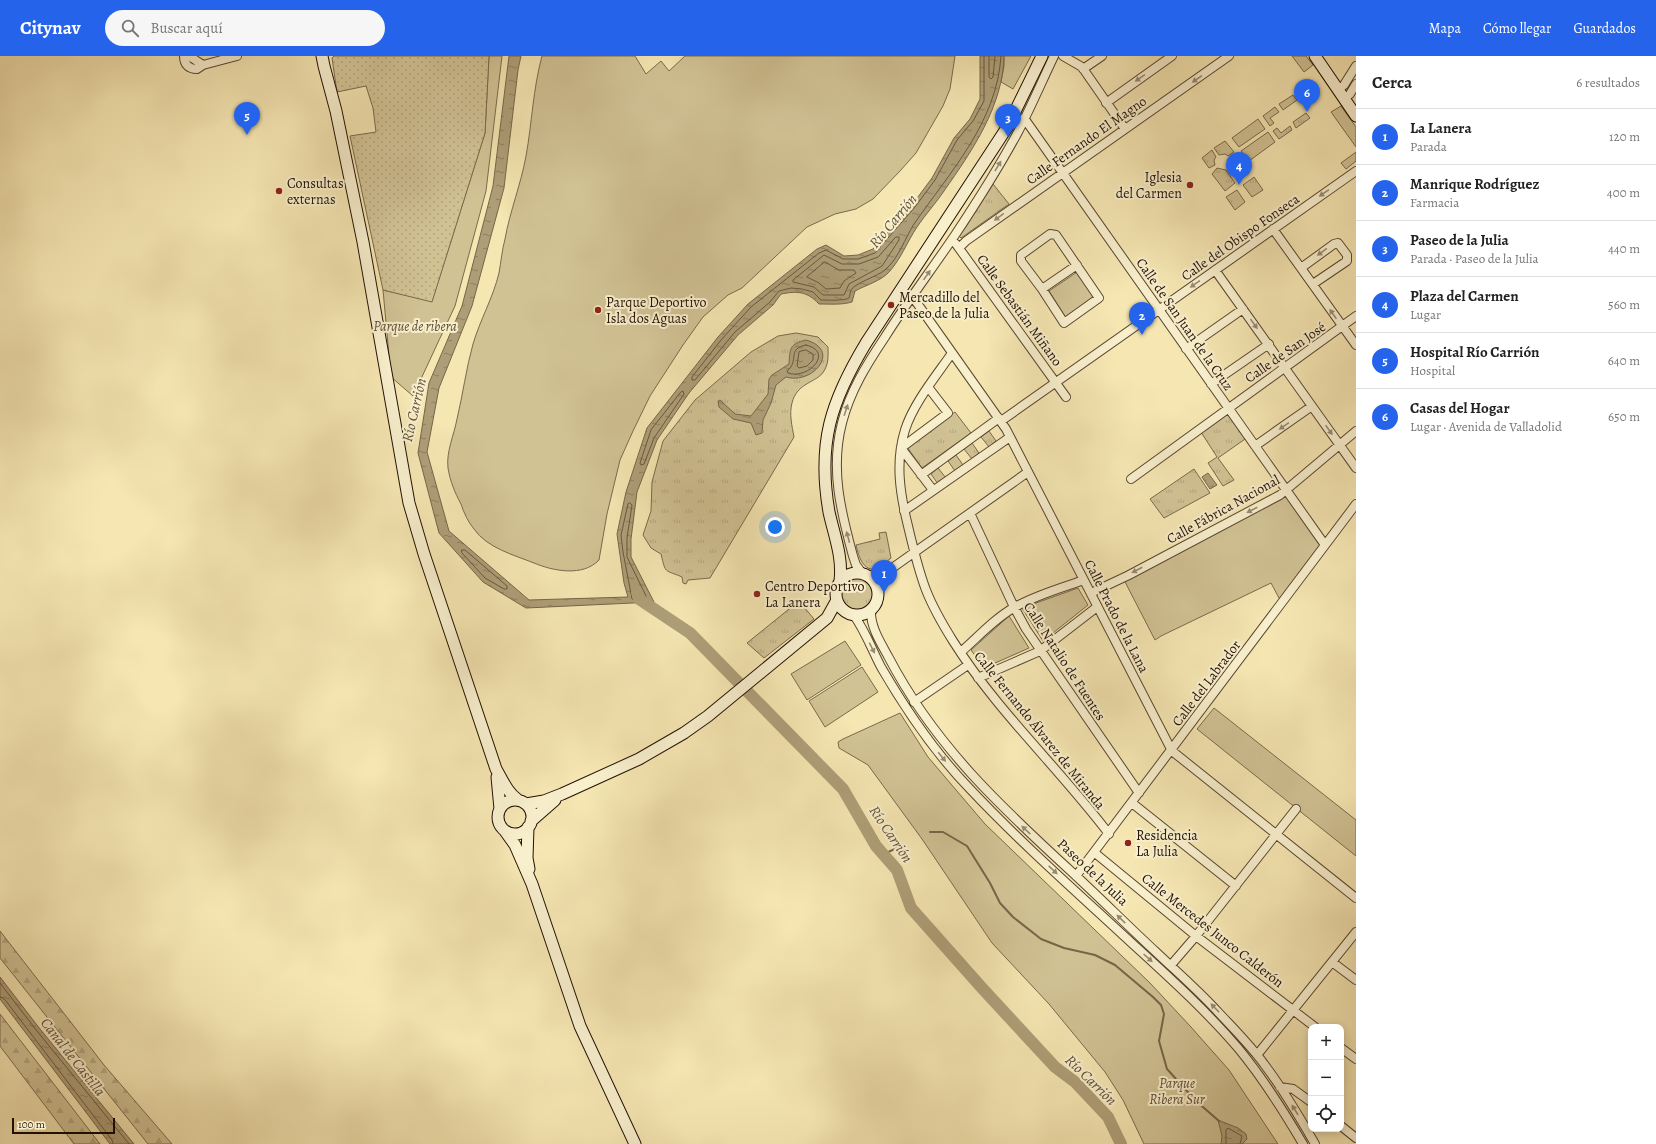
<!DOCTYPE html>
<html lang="es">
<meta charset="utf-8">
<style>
body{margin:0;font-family:Alegreya,serif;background:#f6f6f6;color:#222}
.controls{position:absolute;right:12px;bottom:12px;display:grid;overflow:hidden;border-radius:8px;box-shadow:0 2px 10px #0003}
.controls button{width:36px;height:36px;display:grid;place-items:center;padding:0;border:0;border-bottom:1px solid #e0e0e0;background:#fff;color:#222;font:20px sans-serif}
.scale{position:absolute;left:12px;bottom:10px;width:103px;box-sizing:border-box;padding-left:4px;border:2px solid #231104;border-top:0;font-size:11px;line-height:14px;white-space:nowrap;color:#231104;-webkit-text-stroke:3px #f8efcd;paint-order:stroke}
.you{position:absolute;left:775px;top:471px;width:14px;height:14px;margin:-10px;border:3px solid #fff;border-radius:50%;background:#1a73e8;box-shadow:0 0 0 6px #1a73e833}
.badge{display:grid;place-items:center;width:26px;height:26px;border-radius:50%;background:#2563eb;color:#fff;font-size:13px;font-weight:700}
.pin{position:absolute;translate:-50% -33px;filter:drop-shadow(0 1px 2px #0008)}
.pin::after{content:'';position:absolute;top:21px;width:14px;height:12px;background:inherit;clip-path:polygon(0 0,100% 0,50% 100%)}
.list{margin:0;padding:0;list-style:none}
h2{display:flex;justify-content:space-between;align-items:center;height:52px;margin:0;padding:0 16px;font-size:17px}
h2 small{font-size:13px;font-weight:400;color:#767676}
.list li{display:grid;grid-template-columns:26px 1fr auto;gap:12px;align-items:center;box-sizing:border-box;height:56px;padding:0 16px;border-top:1px solid #e0e0e0}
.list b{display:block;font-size:15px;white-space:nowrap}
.list p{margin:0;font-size:13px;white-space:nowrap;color:#767676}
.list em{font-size:13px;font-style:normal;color:#767676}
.icon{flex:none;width:22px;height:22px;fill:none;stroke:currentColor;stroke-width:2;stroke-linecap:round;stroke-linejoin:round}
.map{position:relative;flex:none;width:1356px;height:1088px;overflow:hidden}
header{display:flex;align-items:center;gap:24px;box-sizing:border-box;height:56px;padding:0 20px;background:#2563eb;color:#fff}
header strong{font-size:19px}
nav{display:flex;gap:22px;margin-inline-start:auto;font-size:14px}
.search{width:280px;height:36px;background:#f6f6f6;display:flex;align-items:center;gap:10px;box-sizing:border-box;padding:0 14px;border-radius:22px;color:#767676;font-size:15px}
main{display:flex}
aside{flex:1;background:#fff}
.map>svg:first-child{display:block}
.grass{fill:url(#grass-tufts);stroke:#7a6a4c}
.forest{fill:url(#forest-firs);stroke:#7a6a4c}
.park{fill:#d1c294;stroke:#7a6a4c}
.garden{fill:url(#garden-dots);stroke:#7a6a4c}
.water{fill:url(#water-ripples);stroke:#766649}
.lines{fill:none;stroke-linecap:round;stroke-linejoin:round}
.shore{stroke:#68583e;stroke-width:1}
.stream{stroke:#766649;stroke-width:2}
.river{stroke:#ae9e77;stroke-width:12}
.street-casing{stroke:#584630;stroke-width:10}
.secondary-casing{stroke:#231104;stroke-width:13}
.street{stroke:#f8efcd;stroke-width:8}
.secondary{stroke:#f8efcd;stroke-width:11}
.oneway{fill:#988b73}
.poi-dot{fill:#8f2418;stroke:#f8efcd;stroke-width:1.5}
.labels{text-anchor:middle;stroke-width:4;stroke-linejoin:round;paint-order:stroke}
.street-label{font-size:14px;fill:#231104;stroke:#f8efcd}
.poi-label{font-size:14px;fill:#231104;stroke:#f8efcd;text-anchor:start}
.park-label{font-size:14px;font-style:italic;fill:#604f36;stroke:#f8efcd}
.water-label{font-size:15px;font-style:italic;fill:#625038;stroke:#f8efcd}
</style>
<header>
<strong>Citynav</strong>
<div class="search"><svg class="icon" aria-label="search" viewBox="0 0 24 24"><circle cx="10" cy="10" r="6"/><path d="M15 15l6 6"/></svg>Buscar aquí</div>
<nav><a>Mapa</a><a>Cómo llegar</a><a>Guardados</a></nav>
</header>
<main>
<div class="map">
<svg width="1356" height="1088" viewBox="0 0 1356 1088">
<defs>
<pattern id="grass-tufts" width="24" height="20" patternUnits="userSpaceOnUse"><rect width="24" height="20" fill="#d1c294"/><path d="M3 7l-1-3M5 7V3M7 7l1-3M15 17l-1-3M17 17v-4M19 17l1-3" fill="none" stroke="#b3a67e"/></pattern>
<pattern id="forest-firs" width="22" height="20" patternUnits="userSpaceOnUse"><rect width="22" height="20" fill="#d1c294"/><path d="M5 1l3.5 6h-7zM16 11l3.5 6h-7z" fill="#b3a67e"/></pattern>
<pattern id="garden-dots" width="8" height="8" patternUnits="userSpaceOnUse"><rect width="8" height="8" fill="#d1c294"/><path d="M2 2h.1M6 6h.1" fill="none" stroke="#b3a67e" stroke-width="1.8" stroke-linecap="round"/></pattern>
<pattern id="water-ripples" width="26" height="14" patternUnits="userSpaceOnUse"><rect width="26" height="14" fill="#ae9e77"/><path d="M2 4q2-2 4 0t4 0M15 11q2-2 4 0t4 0" fill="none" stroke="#8d7f5f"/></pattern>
</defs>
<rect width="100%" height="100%" fill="#f5e6b2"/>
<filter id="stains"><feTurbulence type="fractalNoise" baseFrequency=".005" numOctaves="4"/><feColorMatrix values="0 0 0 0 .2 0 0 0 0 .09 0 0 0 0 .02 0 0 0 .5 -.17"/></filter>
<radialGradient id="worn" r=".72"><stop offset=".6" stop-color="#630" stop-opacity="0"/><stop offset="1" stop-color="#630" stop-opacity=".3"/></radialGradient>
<!-- grass -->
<path class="grass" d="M1293 39 1297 44 1283 54 1279 48Z
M1275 51 1279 56 1270 62 1274 67 1270 70 1263 60Z
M1306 57 1310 62 1296 72 1293 66Z
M1290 70 1292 74 1279 83 1273 75 1277 72 1281 77Z
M1225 85 1234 96 1228 100 1225 98 1219 99 1214 92Z
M1212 94 1216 101 1214 104 1215 109 1209 112 1202 102Z
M1236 99 1249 117 1238 125 1228 112 1231 108 1230 103Z
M1217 112 1226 114 1235 127 1225 135 1212 118Z
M1254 121 1263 134 1252 141 1243 129Z
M993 128 1009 148 961 182 959 180Z
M1237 134 1245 146 1235 154 1226 141Z
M796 277 818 281 828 291C828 299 829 307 824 315 817 327 797 326 792 347 789 358 792 370 794 381L710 522 688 524 686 528 683 527 682 521C664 513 666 519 661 498L651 492 643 479 651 455 652 426 663 385 695 344 751 296 778 280Z
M1228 352 1248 381 1218 402 1234 424 1223 430 1208 407 1217 401 1199 373Z
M955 356 971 377 922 412 907 391Z
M989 375 996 385 989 391 981 381Z
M972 387 979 397 972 403 964 393Z
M956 399 963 409 955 415 948 405Z
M938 412 946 422 938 428 931 418Z
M1194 413 1210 437 1164 462 1150 443Z
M886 476 891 502C887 505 882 510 878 512 863 518 858 498 856 489L880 483 879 477Z
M836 538a21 21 0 1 1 42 0a21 21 0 1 1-42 0Z
M799 545 814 563 764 602 747 587Z"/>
<!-- forest -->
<path class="forest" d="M0 875 104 1009 172 1088H148L0 902Z
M0 958 100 1088H74L0 990Z"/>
<!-- park -->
<path class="park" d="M489 0H502L486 135 455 250 413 340 391 321 383 234 432 245 485 77Z
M542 0H635L646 18 661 5 669 15 685 0H955L950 33 943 50 916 97 900 115 873 143 856 153 835 158 807 171 742 232 728 239 703 261 683 289 650 340 633 375 620 404 607 458 599 504C583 521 553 515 534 507 514 499 487 492 474 473 468 466 464 457 461 448 455 437 450 425 448 412 446 396 454 379 457 363 463 338 466 313 473 288 480 264 493 242 499 217 501 206 502 194 505 183 510 155 521 128 526 100 532 67 533 33 542 0Z
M1004 0H1031L1013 33 1001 26 1004 10Z
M1292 0H1306L1313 9 1304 16Z
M1341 50 1356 71V91L1331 56Z
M1258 63 1265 73 1239 91 1232 82Z
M1268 76 1275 86 1249 105 1241 95Z
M1356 96V105L1346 113 1341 107Z
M1077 216 1095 242 1066 262 1049 235Z
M1286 435 1325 489 1284 545 1279 542 1271 527 1161 580 1155 584 1123 522Z
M1078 532 1088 549 1043 585 1022 552Z
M1009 560 1029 592 984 612 971 594Z
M845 585 861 609 807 644 791 618Z
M862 611 878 636 825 671 809 645Z
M1214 652 1356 764V800L1197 673Z
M900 657 928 701 985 768 1150 927 1191 971 1229 1014 1278 1088H1144L1123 1044 1105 1016 1049 948 992 887 922 783 868 709 839 692 838 686 843 683Z"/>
<!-- garden -->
<path class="garden" d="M334 0H489L485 77 432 246 383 234 350 80 376 76 373 52 366 30 337 36 332 2Z"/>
<!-- water -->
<path class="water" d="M509 0H521L518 14 504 132 472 250 439 332 427 396 449 475 529 544 628 541 624 527 617 478 626 436 647 372 718 281 748 248 817 193 826 189 844 200 858 199 873 193 912 149 932 122 954 82 970 63 980 43V0H1004C1003 50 972 95 944 135 936 147 925 159 917 171 907 186 901 203 889 216 881 225 866 229 855 235L852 246C842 249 830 248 819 248 807 235 797 235 781 238L773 249 738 279 689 337 657 384 637 436 631 483V501L654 546 526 552 483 526 439 477 418 397 429 327 462 250 493 130Z
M806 284C842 294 813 329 786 321L776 329 771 347 763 364 762 377 756 379 751 367 733 363 719 351 718 345 720 344 735 358 751 360 768 338 769 323 772 319 789 308C790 293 789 288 806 284Z
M1208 417 1217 429 1210 433 1202 421Z
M0 921 40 973 134 1088H110L0 943Z
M1218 1064 1238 1072 1246 1078 1247 1083 1242 1088H1221L1222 1080Z"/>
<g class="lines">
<!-- shore -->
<path class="shore" d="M984 0V45L973 65 957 84 935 124 915 151 875 197 858 203H843L826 194 819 197 751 251 721 284 692 321V324H695L735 276 770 246 779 235 791 232 802 233 813 236 821 244C828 244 844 245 849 242 850 240 850 236 851 234 855 227 878 220 885 214 899 202 905 182 914 168 950 116 997 66 1001 0
M989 0V21L991 23 993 21 995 0
M896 181H899V184L882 210 849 228 844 239H823L814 231 793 226V224L824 199 842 208H859L878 201Z
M825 206 839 214H854L856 217 844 225 840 232 826 233 819 227 807 221Z
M806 289C835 296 808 324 788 317L787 315C800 305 786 293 806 289Z
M806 294 813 298V304L807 310 799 312 797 310 799 296Z
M681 336 683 335 684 338 654 382 644 408 641 409 640 407 651 374Z
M630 447 632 449 627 482V501L646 540 645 543 634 544 632 543 623 496 621 479 628 448Z
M462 494H465L507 530V533H504L485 522 462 497Z
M0 927 37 975 129 1088
M0 941 3 942 6 945 112 1084 113 1088
M1226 1088V1074L1228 1072 1242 1080 1240 1088"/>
<!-- stream -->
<path class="stream" d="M930 776H943L967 790 990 827 1000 847 1013 861 1041 883 1064 892 1095 899 1115 909 1153 941 1161 949 1164 958 1159 985 1167 1013 1196 1045 1219 1065
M884 798 899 791"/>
<!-- river -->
<path class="river" d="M637 536 639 543 690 577 843 733 876 790 897 814 911 852 982 932 1055 1011 1075 1026 1108 1061 1121 1088"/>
<defs>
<path id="street" d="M184 0C184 9 189 13 197 13L203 9
M189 0 203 9 237 0
M1063 0 1082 11 1125 73
M1083 13 1102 0
M1338 34 1344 29 1356 10
M1344 43 1350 38 1356 28
M1106 47 1172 0
M1024 62 1325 489
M1273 173 1356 289
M1050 178 1056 179 1099 242 1064 267 1042 233 1021 205V199Z
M956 188 1066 341
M959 192 966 185 1229 0
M1301 212 1334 188 1338 187 1347 199V205L1313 228
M1215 214 1356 412
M1042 233 1077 209
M912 240 1006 373 1172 695 1356 842
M1186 293 1243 253
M952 297C936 320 913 348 905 374 895 406 900 438 908 470 913 491 918 513 926 534 933 552 943 569 953 585 997 655 1059 712 1109 778
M1211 328 1269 288
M928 331 948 357 901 392 933 434
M1001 365 1356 115
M1255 390 1312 350
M921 419 999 362
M1131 423 1356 260
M904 455 1010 381
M970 457 1014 551 1026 573 1139 737
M862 517 856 509 853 500C841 456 830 413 842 367 850 335 867 308 885 281 907 246 932 213 955 179 977 146 999 111 1018 76 1031 51 1042 25 1054 0
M869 520 888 515
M876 529 888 515 1028 416
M1091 537 1129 519 1280 439 1356 375
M871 554C870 571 881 587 889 602 935 690 1002 752 1074 818 1102 844 1128 870 1156 896 1177 916 1199 935 1219 957 1234 973 1251 990 1264 1008 1283 1033 1299 1060 1315 1088
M853 558C865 574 872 594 881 611 906 654 935 697 970 733 1018 784 1071 831 1123 879 1162 915 1203 951 1238 992 1263 1022 1283 1054 1303 1088
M961 596C978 581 995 562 1015 551 1036 539 1061 532 1084 524
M978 622 1040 595 1097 551
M914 646 968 609
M1132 747 1236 830
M1095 797 1196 880 1315 971
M1076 820 1356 448
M1332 906 1356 924
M1171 909 1196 880 1296 753
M1341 992 1356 1003
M1257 999 1356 876
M1280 1031 1293 1033 1311 1046
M1341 1070 1356 1082"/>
<path id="secondary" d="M322 0 324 10 336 55 363 186 409 447 424 498 496 713C503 725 507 736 518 744
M1315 0 1356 60
M836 538a21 21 0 1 1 42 0a21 21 0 1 1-42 0Z
M840 525C843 501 834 479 829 456 817 387 831 345 866 287L1008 70 1042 0
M497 721 500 753
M498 761a17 17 0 1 1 34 0a17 17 0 1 1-34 0Z
M526 748 544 745 562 738 639 703 684 677 708 660 827 562 837 544
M531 765 555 744
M528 771 527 802 529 813
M505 775 515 789 532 828 580 970 635 1088"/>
</defs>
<!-- street casing -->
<use href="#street" class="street-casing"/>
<!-- secondary casing -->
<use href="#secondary" class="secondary-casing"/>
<!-- street -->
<use href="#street" class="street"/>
<!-- secondary -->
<use href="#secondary" class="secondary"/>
</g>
<!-- one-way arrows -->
<defs><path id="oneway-solid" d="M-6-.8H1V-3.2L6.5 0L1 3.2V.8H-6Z"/></defs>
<g class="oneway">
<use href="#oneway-solid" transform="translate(1140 22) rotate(145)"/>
<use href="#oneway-solid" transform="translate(1197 23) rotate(145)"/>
<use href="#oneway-solid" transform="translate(998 110) rotate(-59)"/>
<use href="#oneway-solid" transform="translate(1324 137) rotate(145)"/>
<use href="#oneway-solid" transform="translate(999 161) rotate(144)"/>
<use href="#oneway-solid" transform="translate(1322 196) rotate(144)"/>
<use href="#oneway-solid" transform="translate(927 219) rotate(-55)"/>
<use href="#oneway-solid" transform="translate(1195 228) rotate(145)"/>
<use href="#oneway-solid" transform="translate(1333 258) rotate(-125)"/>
<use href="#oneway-solid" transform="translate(1254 268) rotate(54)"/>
<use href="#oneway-solid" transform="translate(846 354) rotate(-72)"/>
<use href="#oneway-solid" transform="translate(1284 370) rotate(145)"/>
<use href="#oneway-solid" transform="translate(1329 374) rotate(55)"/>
<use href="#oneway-solid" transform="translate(1252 454) rotate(152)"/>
<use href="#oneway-solid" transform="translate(848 481) rotate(-105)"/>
<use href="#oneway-solid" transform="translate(1137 514) rotate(152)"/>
<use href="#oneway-solid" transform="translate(872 592) rotate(63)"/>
<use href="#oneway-solid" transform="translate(942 701) rotate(51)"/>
<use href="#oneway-solid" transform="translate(1026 774) rotate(-137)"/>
<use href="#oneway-solid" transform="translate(1053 814) rotate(43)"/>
<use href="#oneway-solid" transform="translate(1121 863) rotate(-136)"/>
<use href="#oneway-solid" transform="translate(1148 902) rotate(42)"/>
<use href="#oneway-solid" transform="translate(1215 952) rotate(-134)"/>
<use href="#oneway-solid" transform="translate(1295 1054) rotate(-122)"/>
</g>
<!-- markers -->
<g class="poi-dot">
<circle cx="1190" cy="129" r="4"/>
<circle cx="279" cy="135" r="4"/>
<circle cx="891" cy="249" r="4"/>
<circle cx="598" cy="254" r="4"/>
<circle cx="757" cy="538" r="4"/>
<circle cx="1128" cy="787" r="4"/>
</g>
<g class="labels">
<!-- street labels -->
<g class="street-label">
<text transform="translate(1086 84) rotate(-35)" y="5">Calle Fernando El Magno</text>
<text transform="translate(1240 181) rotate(-35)" y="5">Calle del Obispo Fonseca</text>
<text transform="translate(1020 254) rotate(54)" y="5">Calle Sebastián Miñano</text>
<text transform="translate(1185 268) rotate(55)" y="5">Calle de San Juan de la Cruz</text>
<text transform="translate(1285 296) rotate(-35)" y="5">Calle de San José</text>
<text transform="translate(1223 453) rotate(-29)" y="5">Calle Fábrica Nacional</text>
<text transform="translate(1117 560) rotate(63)" y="5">Calle Prado de la Lana</text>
<text transform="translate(1065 605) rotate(57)" y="5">Calle Natalio de Fuentes</text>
<text transform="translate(1206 627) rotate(-53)" y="5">Calle del Labrador</text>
<text transform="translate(1040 674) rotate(51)" y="5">Calle Fernando Álvarez de Miranda</text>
<text transform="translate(1093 816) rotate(43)" y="5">Paseo de la Julia</text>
<text transform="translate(1213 874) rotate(38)" y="5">Calle Mercedes Junco Calderón</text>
</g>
<!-- poi labels -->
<g class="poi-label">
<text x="1182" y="126" text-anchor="end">Iglesia<tspan x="1182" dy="16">del Carmen</tspan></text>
<text x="287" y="132">Consultas<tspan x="287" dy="16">externas</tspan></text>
<text x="899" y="246">Mercadillo del<tspan x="899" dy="16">Paseo de la Julia</tspan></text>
<text x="606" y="251">Parque Deportivo<tspan x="606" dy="16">Isla dos Aguas</tspan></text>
<text x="765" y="535">Centro Deportivo<tspan x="765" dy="16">La Lanera</tspan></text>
<text x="1136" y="784">Residencia<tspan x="1136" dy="16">La Julia</tspan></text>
</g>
<!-- park labels -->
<g class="park-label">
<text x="415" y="275">Parque de ribera</text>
<text x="1177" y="1032">Parque<tspan x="1177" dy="16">Ribera Sur</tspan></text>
</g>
<!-- water labels -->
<g class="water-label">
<text transform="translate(893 165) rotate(-50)" y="5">Río Carrión</text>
<text transform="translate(414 354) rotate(-77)" y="5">Río Carrión</text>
<text transform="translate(891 778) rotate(56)" y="5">Río Carrión</text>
<text transform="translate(73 1001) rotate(52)" y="5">Canal de Castilla</text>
<text transform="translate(1091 1024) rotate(44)" y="5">Río Carrión</text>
</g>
</g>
<rect width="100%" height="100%" filter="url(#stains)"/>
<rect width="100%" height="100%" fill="url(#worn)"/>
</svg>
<div class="controls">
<button>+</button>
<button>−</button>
<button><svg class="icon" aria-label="locate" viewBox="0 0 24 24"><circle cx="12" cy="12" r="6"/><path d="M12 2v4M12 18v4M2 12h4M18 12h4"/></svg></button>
</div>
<div class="scale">100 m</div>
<div class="you"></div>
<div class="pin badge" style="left:884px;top:537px">1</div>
<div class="pin badge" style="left:1142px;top:279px">2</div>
<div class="pin badge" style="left:1008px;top:81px">3</div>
<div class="pin badge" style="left:1239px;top:129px">4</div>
<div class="pin badge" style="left:247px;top:79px">5</div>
<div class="pin badge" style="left:1307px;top:56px">6</div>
</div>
<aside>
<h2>Cerca<small>6 resultados</small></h2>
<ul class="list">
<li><span class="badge">1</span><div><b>La Lanera</b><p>Parada</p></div><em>120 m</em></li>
<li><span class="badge">2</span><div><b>Manrique Rodríguez</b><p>Farmacia</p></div><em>400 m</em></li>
<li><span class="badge">3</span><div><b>Paseo de la Julia</b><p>Parada · Paseo de la Julia</p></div><em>440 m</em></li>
<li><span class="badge">4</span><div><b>Plaza del Carmen</b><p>Lugar</p></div><em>560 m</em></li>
<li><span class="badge">5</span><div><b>Hospital Río Carrión</b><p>Hospital</p></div><em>640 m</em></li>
<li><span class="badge">6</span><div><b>Casas del Hogar</b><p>Lugar · Avenida de Valladolid</p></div><em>650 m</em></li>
</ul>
</aside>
</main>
